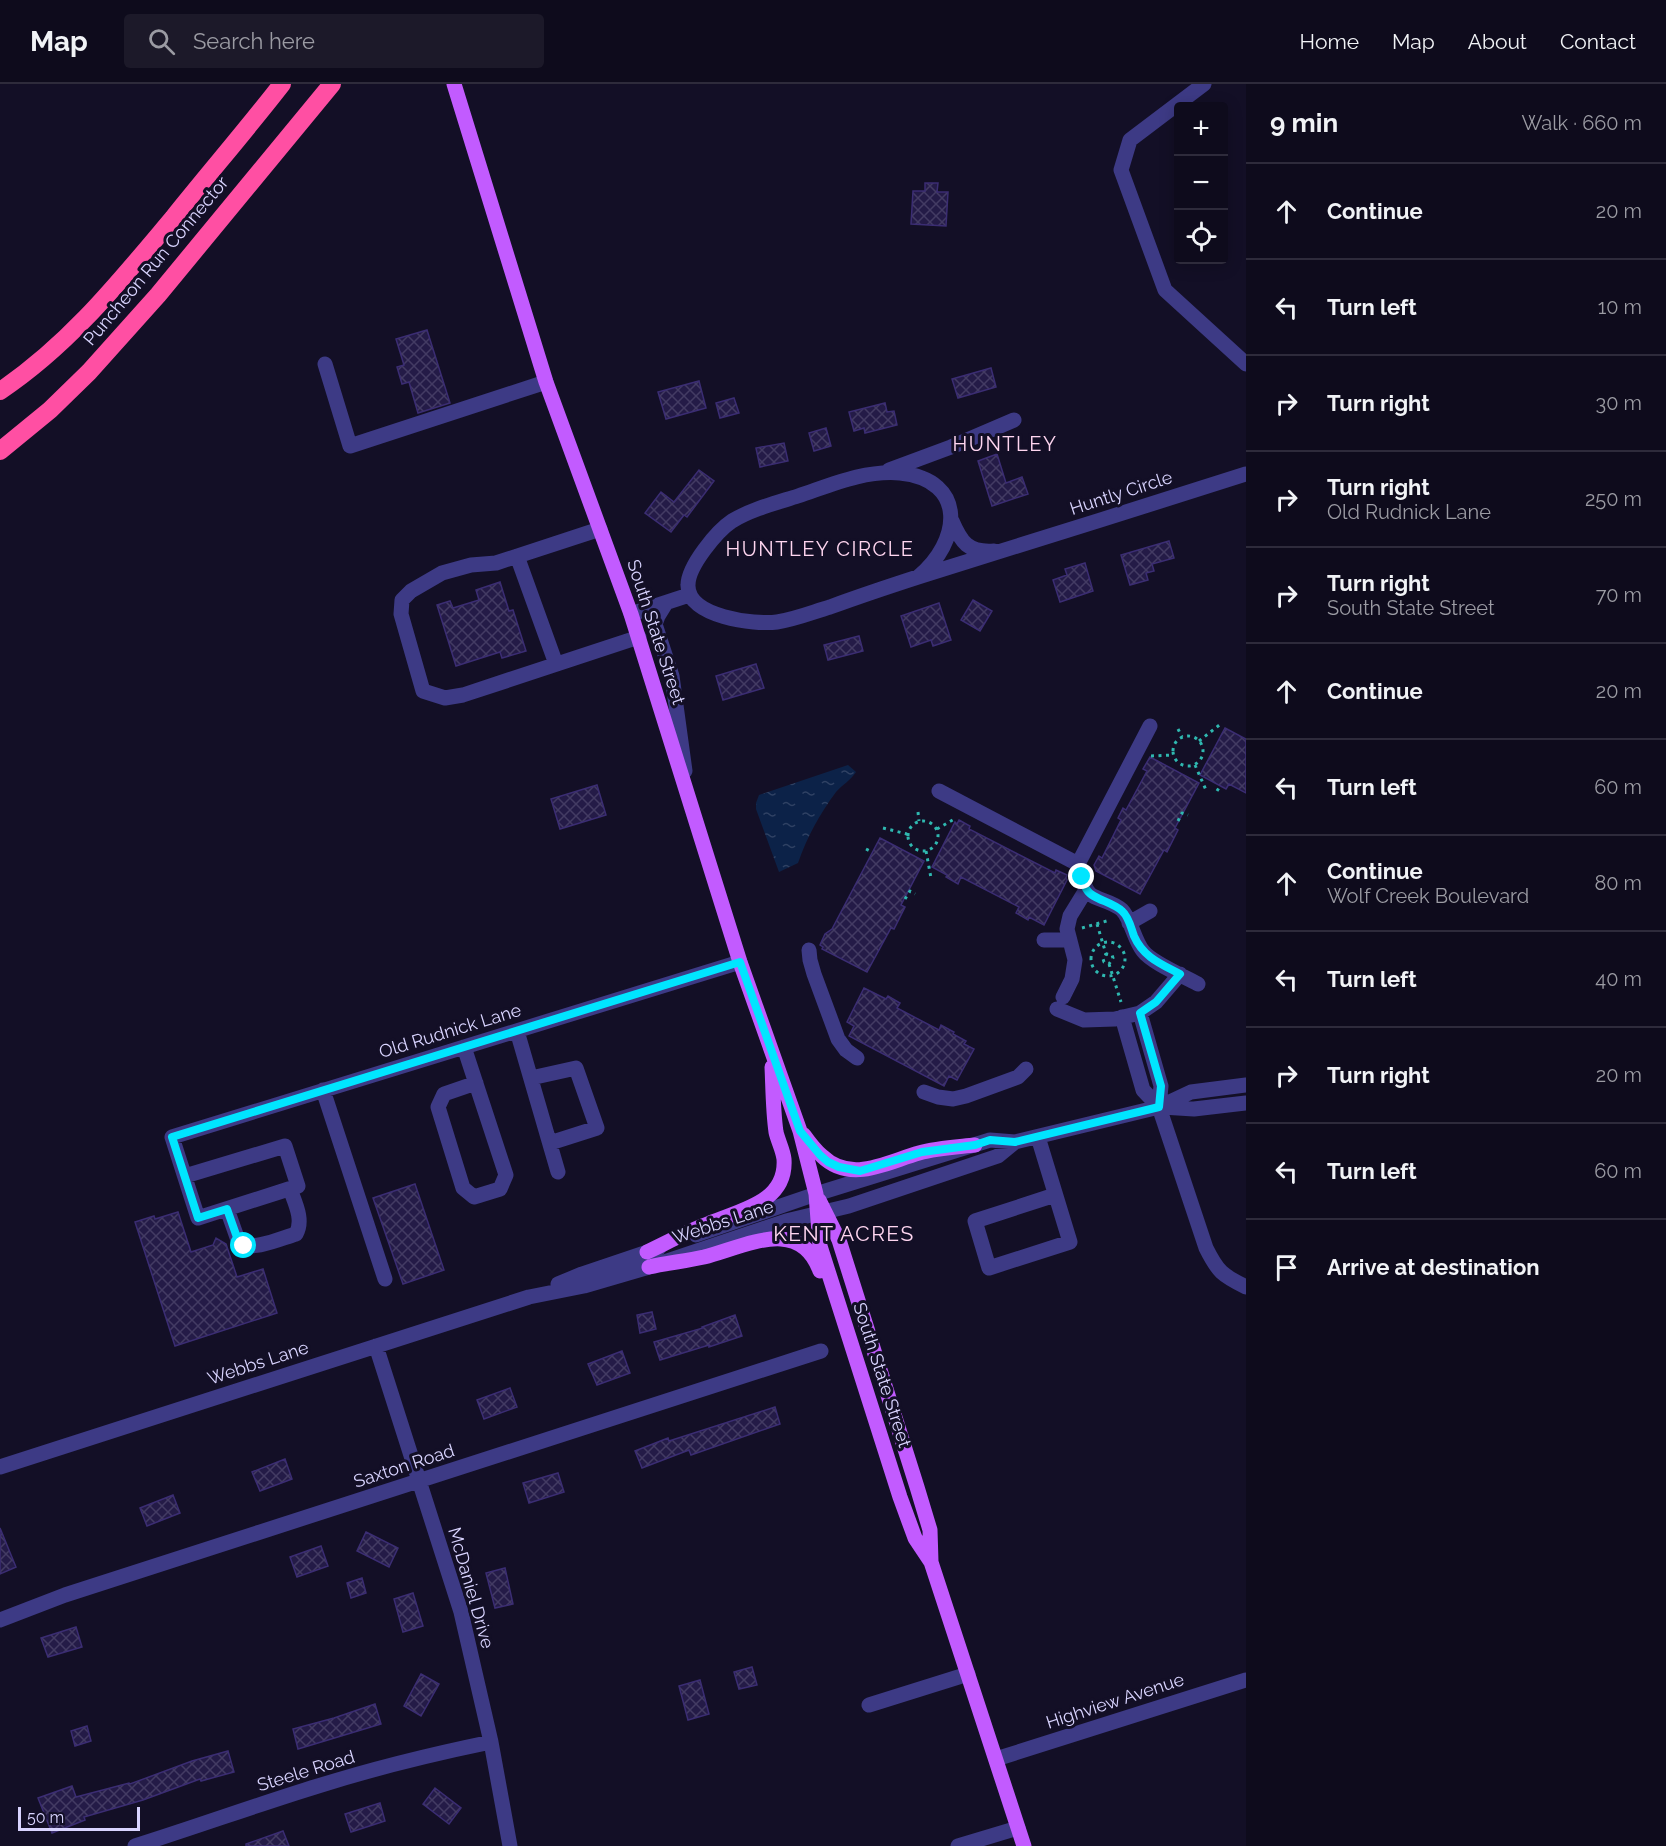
<!DOCTYPE html>
<meta charset="utf-8">
<style>
body{margin:0;font-family:Raleway,sans-serif;background:#1c1929;color:#f1f3f6}
.controls{position:absolute;right:18px;top:18px;display:grid;overflow:hidden;border-radius:6px;box-shadow:0 3px 15px #0003}
.controls button{width:54px;height:54px;display:grid;place-items:center;padding:0;border:0;border-bottom:2px solid #2e2b3b;background:#0e0b1c;color:#f1f3f6;font:30px sans-serif}
.scale{position:absolute;left:18px;bottom:15px;width:122px;box-sizing:border-box;padding-left:6px;border:3px solid #d9d4ff;border-top:0;font-size:16px;line-height:21px;white-space:nowrap;color:#d9d4ff;-webkit-text-stroke:4px #130f26;paint-order:stroke}
.stop{position:absolute;width:18px;height:18px;margin:-14px;border:4px solid #00e5ff;border-radius:50%;background:#fff}
.stop.end{background:#00e5ff;border-color:#fff;box-shadow:0 2px 6px #0008}
.list{margin:0;padding:0;list-style:none}
h2{display:flex;justify-content:space-between;align-items:center;height:78px;margin:0;padding:0 24px;font-size:26px}
h2 small{font-size:20px;font-weight:400;color:#9b9ba3}
.list li{display:grid;grid-template-columns:39px 1fr auto;gap:18px;align-items:center;box-sizing:border-box;height:96px;padding:0 24px;border-top:2px solid #2e2b3b}
.list b{display:block;font-size:22px;white-space:nowrap}
.list p{margin:0;font-size:20px;white-space:nowrap;color:#9b9ba3}
.list em{font-size:20px;font-style:normal;color:#9b9ba3}
.icon{flex:none;width:33px;height:33px;fill:none;stroke:currentColor;stroke-width:2;stroke-linecap:round;stroke-linejoin:round}
.map{position:relative;flex:none;width:1246px;height:1762px;overflow:hidden}
header{display:flex;align-items:center;gap:36px;box-sizing:border-box;height:84px;padding:0 30px;background:#0e0b1c;border-bottom:2px solid #2e2b3b}
header strong{font-size:28px}
nav{display:flex;gap:33px;margin-inline-start:auto;font-size:21px}
.search{width:420px;height:54px;background:#1c1929;display:flex;align-items:center;gap:15px;box-sizing:border-box;padding:0 21px;border-radius:6px;color:#9b9ba3;font-size:22px}
main{display:flex}
aside{flex:1;background:#0e0b1c}
.map>svg:first-child{display:block}
.water{fill:url(#water-ripples)}
.building{fill:url(#building-cross-hatch);stroke:#3b2d73;stroke-width:1.5}
.lines{fill:none;stroke-linecap:round;stroke-linejoin:round}
.path{stroke:#2fb8b0;stroke-width:3;stroke-dasharray:3 4.5;stroke-linecap:butt}
.minor{stroke:#3d3a85;stroke-width:15}
.major{stroke:#c25bff;stroke-width:15}
.highway{stroke:#ff4fa3;stroke-width:18}
.route{stroke:#00e5ff;stroke-width:8}
.labels{text-anchor:middle;stroke-width:6;stroke-linejoin:round;paint-order:stroke}
.street-label{font-size:18px;fill:#d9d4ff;stroke:#130f26}
.neighbourhood-label{font-size:20px;letter-spacing:1.5px;fill:#ffd6f0;stroke:#130f26}
.quarter-label{font-size:21px;letter-spacing:1.5px;fill:#ffd6f0;stroke:#130f26}
</style>
<header>
<strong>Map</strong>
<div class="search"><svg class="icon" aria-label="search" viewBox="0 0 24 24"><circle cx="10" cy="10" r="6"/><path d="M15 15l6 6"/></svg>Search here</div>
<nav><a>Home</a><a>Map</a><a>About</a><a>Contact</a></nav>
</header>
<main>
<div class="map">
<svg width="1246" height="1762" viewBox="0 0 1246 1762">
<defs>
<pattern id="water-ripples" width="26" height="14" patternUnits="userSpaceOnUse" patternTransform="scale(1.5)"><rect width="26" height="14" fill="#0c2248"/><path d="M2 4q2-2 4 0t4 0M15 11q2-2 4 0t4 0" fill="none" stroke="#2f4163"/></pattern>
<pattern id="building-cross-hatch" width="8" height="8" patternUnits="userSpaceOnUse" patternTransform="scale(1.5)"><rect width="8" height="8" fill="#241b47"/><path d="M0 0l8 8M0 8l8-8" fill="none" stroke="#433b63"/></pattern>
</defs>
<rect width="100%" height="100%" fill="#130f26"/>
<!-- water -->
<path class="water" d="M848 681 856 688C851 696 842 701 836 708 819 731 807 753 798 779L779 788 756 725V719L759 711Z"/>
<!-- building -->
<path class="building" d="M925 99H938L937 108H948L946 142 911 140 913 107H925Z
M427 246 450 319 418 329 409 298 402 300 397 283 404 281 396 255Z
M991 284 996 303 958 314 952 295Z
M699 297 706 324 666 335 658 308Z
M734 314 739 329 720 334 716 319Z
M885 319 887 328 894 327 897 341 865 349 864 344 854 347 849 328Z
M826 344 831 362 814 367 809 349Z
M784 359 788 377 760 383 756 364Z
M997 370 1006 399 1022 393 1028 410 992 422 978 377Z
M699 386 714 397 687 433 684 431 671 448 645 429 661 408 674 418Z
M1169 457 1174 474 1152 480 1154 487 1146 489 1148 496 1130 501 1121 471Z
M1085 479 1093 507 1060 518 1053 496 1067 491 1065 485Z
M500 498 509 527 513 526 526 567 502 574 500 568 456 582 437 521 450 517 453 524 479 516 476 506Z
M973 516 992 527 980 547 961 536Z
M939 519 951 556 933 562 931 556 911 563 901 532Z
M859 552 863 567 828 576 824 561Z
M756 580 764 604 723 616 716 592Z
M1225 644 1246 655V709L1229 700 1226 705 1200 691Z
M1150 673 1199 699 1175 744 1178 746 1167 768 1164 766 1140 810 1096 787 1094 781 1099 772 1102 774 1121 736 1118 734 1123 724 1126 726 1147 687 1143 685Z
M597 701 606 731 560 745 551 715Z
M959 736 970 742 969 745 1055 789 1056 786 1067 791 1066 794 1067 796 1044 841 1029 833 1028 836 1016 829 1019 823 961 793 958 800 946 793 947 791 932 783 955 738 957 740Z
M880 754 924 777 901 821 905 823 894 845 891 844 867 888 822 865 823 863 820 861 825 850 832 845Z
M864 904 886 915 888 912 900 919 897 924 939 946 941 941 954 948 953 950 966 957 964 960 974 965 957 996 949 992 944 1002 849 952 854 942 847 938Z
M415 1100 444 1186 403 1200 373 1114Z
M178 1128 191 1168 213 1161 216 1154 226 1160 237 1193 263 1185 277 1229 175 1262 135 1138 154 1132 155 1135Z
M652 1228 656 1245 640 1249 637 1231Z
M735 1231 742 1252 709 1263V1261L660 1276 654 1258 703 1244 702 1243Z
M622 1267 630 1289 597 1301 588 1280Z
M510 1304 517 1323 484 1335 477 1316Z
M775 1323 780 1340 691 1371 689 1366 642 1384 635 1367 668 1354 669 1357Z
M285 1375 292 1395 260 1407 252 1388Z
M558 1389 564 1408 529 1419 523 1399Z
M173 1411 180 1429 147 1442 140 1424Z
M0 1444 16 1483 0 1490Z
M366 1448 398 1464 389 1483 357 1467Z
M321 1462 328 1482 297 1493 290 1473Z
M505 1484 513 1520 495 1524 486 1489Z
M362 1494 366 1509 351 1514 347 1499Z
M413 1509 423 1542 403 1548 394 1515Z
M76 1543 82 1563 48 1573 41 1554Z
M752 1583 757 1601 739 1605 734 1588Z
M421 1590 439 1600 421 1632 404 1622Z
M700 1596 709 1630 688 1636 679 1602Z
M375 1620 381 1640 298 1665 293 1645 334 1634Z
M87 1642 91 1657 75 1662 71 1647Z
M228 1667 234 1688 201 1697 200 1695 143 1716 84 1733 85 1736 52 1749 38 1714 72 1702 76 1713 129 1699 130 1700 192 1677Z
M435 1704 461 1724 449 1740 423 1720Z
M380 1719 385 1737 351 1748 345 1730Z
M283 1747 289 1762H246V1760Z"/>
<g class="lines">
<!-- path -->
<path class="path" d="M1178 645 1182 653
M1173 667a15 15 0 1 1 30 0a15 15 0 1 1-30 0Z
M1199 657 1222 639
M1151 672 1173 671
M1195 681 1206 706
M1217 707 1220 702
M918 728 919 737
M908 752a15 15 0 1 1 30 0a15 15 0 1 1-30 0Z
M1178 737 1182 729 1188 731
M883 744 907 750
M937 745 956 734
M866 765 872 768
M926 767 931 794
M905 815 910 807 915 810
M1097 840 1106 870 1103 875 1104 878 1109 880 1113 874 1112 871 1106 870
M1082 844 1110 836
M1091 875a17 17 0 1 1 34 0a17 17 0 1 1-34 0Z
M1109 880 1121 918"/>
<!-- minor -->
<path class="minor" d="M1204 0 1130 56 1121 86 1165 206 1246 280
M325 280 350 362 546 298
M889 386 951 363 1014 336
M952 437C961 458 968 469 994 467
M600 445 496 479 471 481 442 489 411 507 402 516 401 530 423 607 445 614 463 611 639 553
M517 472 556 580
M918 493C961 458 968 396 900 389 864 386 831 401 798 412 776 419 752 425 732 437 717 447 688 482 688 501 687 533 755 541 777 538 796 535 813 528 830 523 860 512 890 502 921 492 1029 459 1138 424 1246 390
M666 519 658 532 655 540 672 592 685 687
M631 530 689 511
M1150 642 1078 780C1081 789 1083 803 1090 810 1097 816 1112 817 1122 826 1131 835 1134 856 1143 867 1152 879 1184 892 1198 900
M939 707 1078 780
M1129 839 1150 827
M1044 856H1070
M809 866 810 876 814 890 838 955 846 966 857 974
M1063 913 1072 895 1075 876 1067 845 1070 832 1086 806
M1057 925 1084 936 1115 935 1140 929 1156 918 1180 890
M1140 929 1161 1002 1159 1023 1206 1164C1218 1188 1222 1191 1246 1203
M1122 933 1143 1006 1159 1023
M517 947 558 1088
M464 963 506 1091 500 1105 474 1113 463 1104 438 1023 444 1010 476 999
M531 994 576 984 597 1044 550 1059
M323 1006 385 1195
M924 1008 938 1013 953 1015 966 1012 1018 993 1026 985
M1162 1023 1194 1025 1246 1019
M1038 1053 1070 1158 989 1184 975 1137 1055 1111
M185 1092 285 1062 298 1102 198 1134 172 1053 740 878
M227 1125 239 1159C254 1167 279 1155 296 1150 304 1136 295 1119 290 1105
M696 1151 816 1110 990 1056 1015 1058 1159 1023 1191 1008 1246 1001
M558 1200 582 1190 659 1164
M376 1262 461 1528 491 1658 510 1762
M0 1383 529 1213 584 1202 649 1183 786 1137 849 1122 998 1072 1015 1058
M0 1536 65 1511 821 1267
M869 1621 968 1590
M996 1675 1246 1596
M135 1762C196 1743 256 1721 318 1702 375 1684 433 1670 491 1658
M958 1762 1018 1744"/>
<!-- major -->
<path class="major" d="M454 0 546 298 631 530 740 878 800 1047 816 1110 820 1162 900 1413 915 1454 931 1478 1024 1762
M804 1051C809 1058 815 1066 822 1072 851 1100 887 1078 919 1069 937 1064 957 1063 975 1061
M819 1116 839 1156 917 1403 930 1446 931 1478
M647 1168C668 1158 688 1147 710 1139 741 1126 787 1118 784 1075 783 1066 778 1057 776 1048 773 1027 773 1004 772 983
M649 1183C667 1179 686 1177 704 1173 744 1163 800 1131 820 1187"/>
<!-- highway -->
<path class="highway" d="M0 307C69 261 120 197 173 134 209 89 247 45 282 0
M0 367 50 326 89 288 158 211 332 0"/>
</g>
<g class="lines">
<!-- route -->
<path class="route" d="M244 1162 239 1159 227 1125 198 1134 172 1053 740 878 800 1047 820 1071 828 1078 839 1083 860 1087 922 1068 975 1061 990 1056 1015 1058 1159 1023 1161 1002 1140 929 1156 918 1180 890C1161 880 1143 873 1134 852 1131 844 1129 833 1122 827 1113 818 1092 815 1087 806 1084 802 1083 797 1082 793"/>
</g>
<g class="labels">
<!-- street labels -->
<g class="street-label">
<text transform="translate(156 177) rotate(-50)" y="6">Puncheon Run Connector</text>
<text transform="translate(1121 409) rotate(-18)" y="6">Huntly Circle</text>
<text transform="translate(656 548) rotate(72)" y="6">South State Street</text>
<text transform="translate(450 947) rotate(-17)" y="6">Old Rudnick Lane</text>
<text transform="translate(723 1138) rotate(-18)" y="6">Webbs Lane</text>
<text transform="translate(258 1279) rotate(-18)" y="6">Webbs Lane</text>
<text transform="translate(882 1291) rotate(72)" y="6">South State Street</text>
<text transform="translate(404 1382) rotate(-18)" y="6">Saxton Road</text>
<text transform="translate(471 1504) rotate(74)" y="6">McDaniel Drive</text>
<text transform="translate(1115 1617) rotate(-18)" y="6">Highview Avenue</text>
<text transform="translate(306 1687) rotate(-17)" y="6">Steele Road</text>
</g>
<!-- neighbourhood labels -->
<g class="neighbourhood-label">
<text x="1005" y="367">HUNTLEY</text>
<text x="820" y="472">HUNTLEY CIRCLE</text>
</g>
<!-- quarter labels -->
<g class="quarter-label">
<text x="844" y="1157">KENT ACRES</text>
</g>
</g>
</svg>
<div class="controls">
<button>+</button>
<button>−</button>
<button><svg class="icon" aria-label="locate" viewBox="0 0 24 24"><circle cx="12" cy="12" r="6"/><path d="M12 2v4M12 18v4M2 12h4M18 12h4"/></svg></button>
</div>
<div class="scale">50 m</div>
<div class="stop" style="left:244px;top:1162px"></div>
<div class="stop end" style="left:1082px;top:793px"></div>
</div>
<aside>
<h2>9 min<small>Walk · 660 m</small></h2>
<ul class="list">
<li><svg class="icon" aria-label="ahead" viewBox="0 0 24 24"><path d="M12 20V5M6 11l6-6 6 6"/></svg><div><b>Continue</b></div><em>20 m</em></li>
<li><svg class="icon" aria-label="left" viewBox="0 0 24 24"><path d="M17 20v-9H6M10 6l-5 5 5 5"/></svg><div><b>Turn left</b></div><em>10 m</em></li>
<li><svg class="icon" aria-label="right" viewBox="0 0 24 24"><path d="M7 20v-9h11M14 6l5 5-5 5"/></svg><div><b>Turn right</b></div><em>30 m</em></li>
<li><svg class="icon" aria-label="right" viewBox="0 0 24 24"><path d="M7 20v-9h11M14 6l5 5-5 5"/></svg><div><b>Turn right</b><p>Old Rudnick Lane</p></div><em>250 m</em></li>
<li><svg class="icon" aria-label="right" viewBox="0 0 24 24"><path d="M7 20v-9h11M14 6l5 5-5 5"/></svg><div><b>Turn right</b><p>South State Street</p></div><em>70 m</em></li>
<li><svg class="icon" aria-label="ahead" viewBox="0 0 24 24"><path d="M12 20V5M6 11l6-6 6 6"/></svg><div><b>Continue</b></div><em>20 m</em></li>
<li><svg class="icon" aria-label="left" viewBox="0 0 24 24"><path d="M17 20v-9H6M10 6l-5 5 5 5"/></svg><div><b>Turn left</b></div><em>60 m</em></li>
<li><svg class="icon" aria-label="ahead" viewBox="0 0 24 24"><path d="M12 20V5M6 11l6-6 6 6"/></svg><div><b>Continue</b><p>Wolf Creek Boulevard</p></div><em>80 m</em></li>
<li><svg class="icon" aria-label="left" viewBox="0 0 24 24"><path d="M17 20v-9H6M10 6l-5 5 5 5"/></svg><div><b>Turn left</b></div><em>40 m</em></li>
<li><svg class="icon" aria-label="right" viewBox="0 0 24 24"><path d="M7 20v-9h11M14 6l5 5-5 5"/></svg><div><b>Turn right</b></div><em>20 m</em></li>
<li><svg class="icon" aria-label="left" viewBox="0 0 24 24"><path d="M17 20v-9H6M10 6l-5 5 5 5"/></svg><div><b>Turn left</b></div><em>60 m</em></li>
<li><svg class="icon" aria-label="arrive" viewBox="0 0 24 24"><path d="M6 21V4h12l-3 4 3 4H6"/></svg><div><b>Arrive at destination</b></div></li>
</ul>
</aside>
</main>
